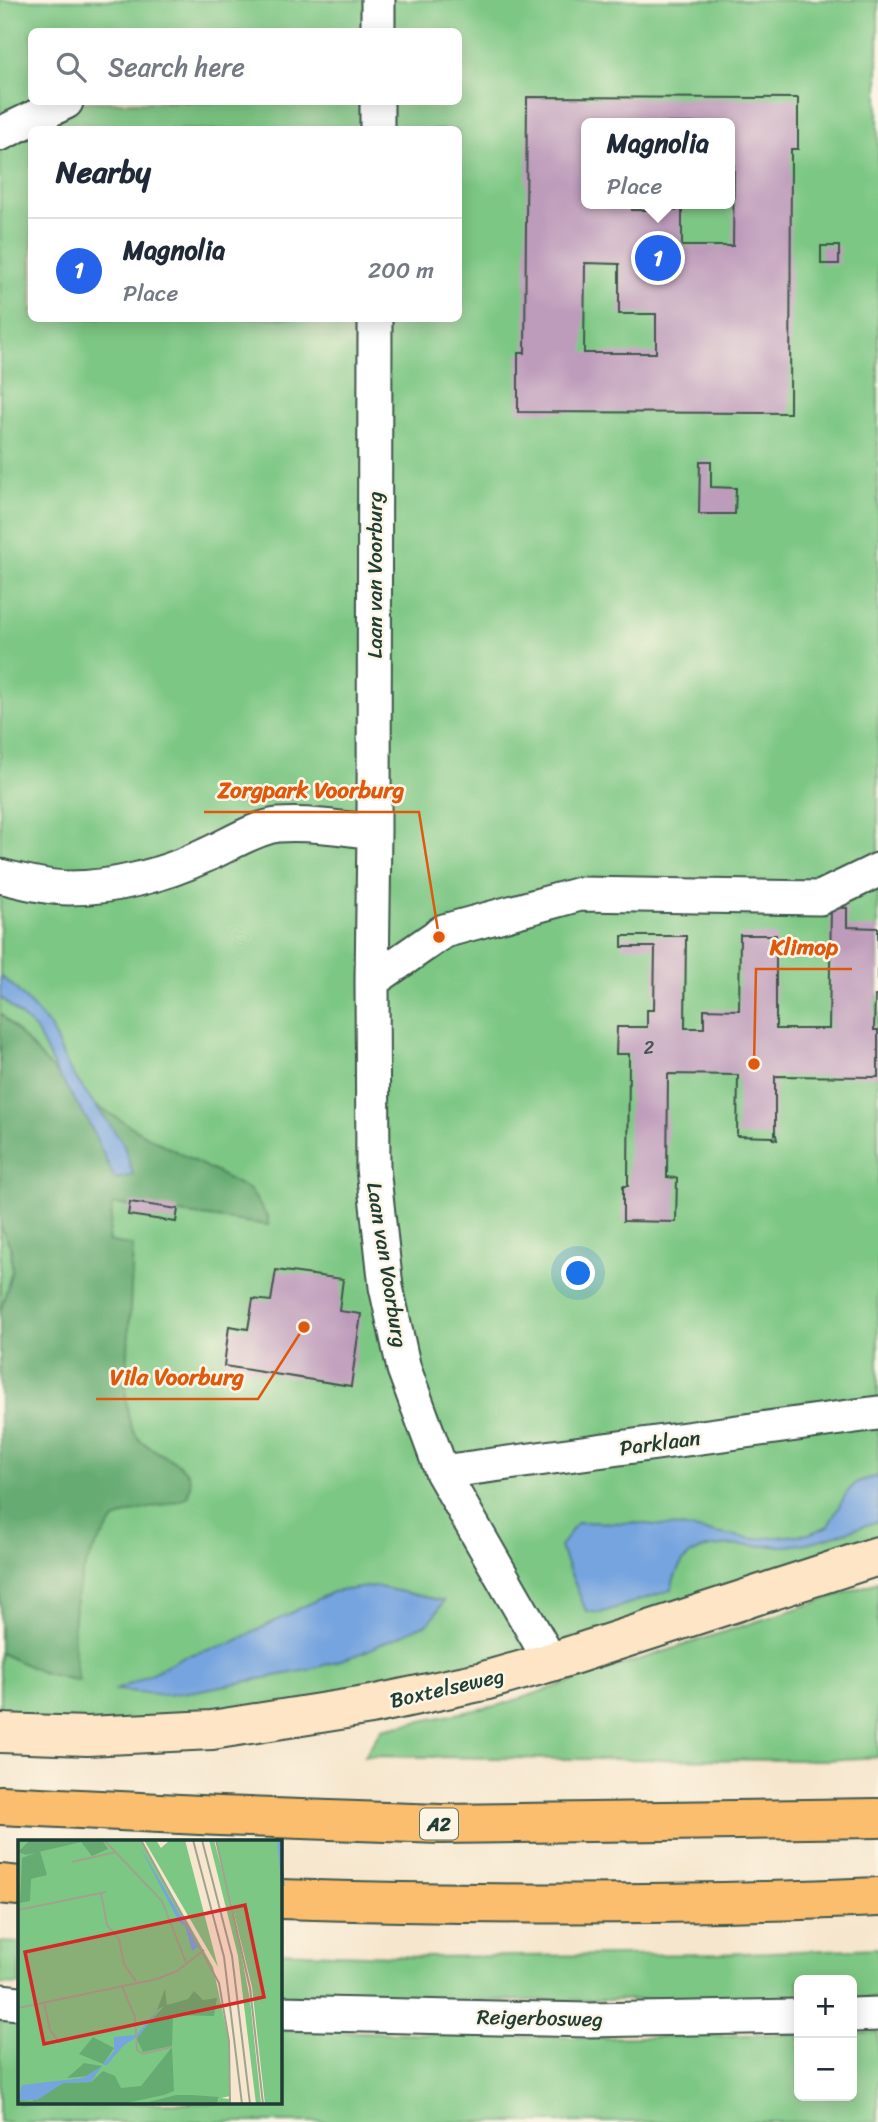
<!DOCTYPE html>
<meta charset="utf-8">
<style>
body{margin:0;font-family:Sriracha,sans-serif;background:#f2f2f3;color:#1f2937}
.controls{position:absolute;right:21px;bottom:21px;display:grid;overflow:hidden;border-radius:10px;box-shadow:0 4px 18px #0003}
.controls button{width:63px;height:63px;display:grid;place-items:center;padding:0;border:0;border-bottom:2px solid #e0e1e3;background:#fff;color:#1f2937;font:35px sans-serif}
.you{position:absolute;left:579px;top:1274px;width:24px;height:24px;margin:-18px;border:5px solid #fff;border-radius:50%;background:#1a73e8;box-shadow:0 0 0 10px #1a73e833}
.badge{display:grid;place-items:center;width:46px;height:46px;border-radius:50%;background:#2563eb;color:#fff;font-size:23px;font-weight:700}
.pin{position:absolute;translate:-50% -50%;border:4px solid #fff;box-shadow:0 2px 7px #0006}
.popup{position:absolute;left:581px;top:118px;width:154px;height:91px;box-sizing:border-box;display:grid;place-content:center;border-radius:10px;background:#fff;filter:drop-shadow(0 2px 5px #0005);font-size:23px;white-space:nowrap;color:#747a83}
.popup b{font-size:26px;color:#1f2937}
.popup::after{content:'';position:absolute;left:50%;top:100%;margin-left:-14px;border:14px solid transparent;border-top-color:#fff}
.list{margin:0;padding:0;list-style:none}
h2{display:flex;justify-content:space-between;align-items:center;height:91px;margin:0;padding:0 28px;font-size:30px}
h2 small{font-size:23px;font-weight:400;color:#747a83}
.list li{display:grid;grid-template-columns:46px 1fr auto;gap:21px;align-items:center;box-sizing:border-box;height:105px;padding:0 28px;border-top:2px solid #e0e1e3}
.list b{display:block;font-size:26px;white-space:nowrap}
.list p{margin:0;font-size:23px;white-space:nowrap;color:#747a83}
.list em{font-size:23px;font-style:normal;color:#747a83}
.icon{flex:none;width:38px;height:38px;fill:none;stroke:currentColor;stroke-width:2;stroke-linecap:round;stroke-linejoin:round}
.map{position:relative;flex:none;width:878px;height:2122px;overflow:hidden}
.search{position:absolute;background:#fff;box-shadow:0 4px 18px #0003;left:28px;top:28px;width:434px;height:77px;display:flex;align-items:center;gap:18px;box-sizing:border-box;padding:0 24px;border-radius:10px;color:#747a83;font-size:26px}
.panel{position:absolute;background:#fff;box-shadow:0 4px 18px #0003;left:28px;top:126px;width:434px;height:196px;border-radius:10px}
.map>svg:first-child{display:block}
.green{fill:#7dc784;stroke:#4e825c;stroke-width:2;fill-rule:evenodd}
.forest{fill:#66ac72;stroke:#427453;stroke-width:2}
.water{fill:#76a4df;stroke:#4a708a;stroke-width:2}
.building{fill:#bd9bbb;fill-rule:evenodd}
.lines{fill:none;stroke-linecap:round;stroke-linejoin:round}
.street-casing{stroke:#3f564b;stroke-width:37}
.secondary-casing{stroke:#3f564b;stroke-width:42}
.highway-casing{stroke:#3f564b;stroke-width:42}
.street{stroke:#fff;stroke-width:33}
.secondary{stroke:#fde5c5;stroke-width:38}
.highway{stroke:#fbbd6e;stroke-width:38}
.labels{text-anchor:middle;stroke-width:5;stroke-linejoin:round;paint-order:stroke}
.number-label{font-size:18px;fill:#465456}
.shield{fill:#fcf5e5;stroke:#617469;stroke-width:2}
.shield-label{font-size:19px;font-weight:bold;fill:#1f3d34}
.street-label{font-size:21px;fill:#1f3d34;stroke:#fcf5e5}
.inset-river{fill:none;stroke:#76a4df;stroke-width:3.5}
.inset-road{fill:none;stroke:#a0a290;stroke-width:2}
.view{fill:#d62828;fill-opacity:0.15;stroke:#d62828;stroke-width:3.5}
.inset-edge{fill:none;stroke:#1f3d34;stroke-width:3.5}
.leader{fill:none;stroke:#de580e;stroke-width:2.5}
.callout-dot{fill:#de580e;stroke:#fcf5e5;stroke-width:2.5}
.callout-label{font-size:23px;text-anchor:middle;font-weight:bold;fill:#de580e;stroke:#fcf5e5;stroke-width:5;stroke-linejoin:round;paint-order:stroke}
</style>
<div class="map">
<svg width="878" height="2122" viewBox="0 0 878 2122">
<rect width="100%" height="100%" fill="#fcf5e5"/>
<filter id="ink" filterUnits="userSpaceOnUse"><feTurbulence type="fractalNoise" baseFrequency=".0143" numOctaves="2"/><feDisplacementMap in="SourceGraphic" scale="14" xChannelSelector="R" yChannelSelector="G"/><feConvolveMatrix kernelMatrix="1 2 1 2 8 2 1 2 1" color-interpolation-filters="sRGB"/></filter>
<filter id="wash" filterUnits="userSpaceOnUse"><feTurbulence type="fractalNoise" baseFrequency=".00686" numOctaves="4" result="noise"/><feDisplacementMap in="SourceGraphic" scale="28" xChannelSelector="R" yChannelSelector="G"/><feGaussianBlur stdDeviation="1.57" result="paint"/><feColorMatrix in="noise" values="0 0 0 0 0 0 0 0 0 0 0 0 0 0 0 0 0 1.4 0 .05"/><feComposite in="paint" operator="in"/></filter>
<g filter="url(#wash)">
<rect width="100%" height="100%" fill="#f6e6cd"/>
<!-- green -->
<path class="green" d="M0 0H878V1556L371 1705 0 1731ZM32 32H458V102H32ZM586 123H730V204H586ZM32 130H458V318H32Z
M878 1582V1757L826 1760 566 1759 364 1756 382 1729 500 1705Z
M0 1942 19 1943V1985L0 1984Z
M878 1948V1998L852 1999V1980H799V1999L429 2001 280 1995V1952L422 1957 718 1954Z
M0 2021 19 2022V2103H280V2030L593 2038 799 2034V2096H852V2033L878 2032V2122H0Z"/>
<!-- forest -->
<path class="forest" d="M0 1013 60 1077 88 1121 115 1179 133 1175 123 1143 92 1103 154 1140 250 1190 268 1218V1225L113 1204 108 1241 133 1246 126 1395C127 1409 128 1425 137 1437 150 1453 188 1461 190 1481 191 1486 188 1493 187 1497 165 1508 136 1507 115 1520 110 1524 106 1532 102 1537 72 1577 68 1633 79 1681L44 1673 0 1653V1313L12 1270 11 1248 0 1225Z"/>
<!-- water -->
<path class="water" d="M0 976 14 987 49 1025 69 1069 123 1143 133 1175 115 1179 88 1121 56 1071 36 1030 0 997Z
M878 1476V1521C847 1531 817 1544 784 1546 759 1547 720 1542 697 1551 681 1558 675 1574 671 1590L600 1613 586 1611 560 1547 577 1522 633 1523 679 1527 754 1539 809 1534 828 1526 847 1492 857 1482Z
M374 1586 444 1601 429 1623 357 1655 308 1670 195 1691 166 1695 116 1690 141 1679 182 1657 230 1644 332 1592Z"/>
<g id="blocks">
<!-- building -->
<path class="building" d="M527 97 798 98V149H791L790 413 518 412V353H525ZM586 123H730V157H734L733 246H682V210H632V204H586ZM585 263 619 264V314H656V353H584Z
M821 246H839V264H821Z
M700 461H711V487L736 488 735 514H699Z
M831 907 847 908V927L878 928V996H875L874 1030H878V1077L775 1076V1135H776L777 1140 773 1139V1137L737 1136 738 1075 668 1074 667 1177 677 1178 676 1222 623 1221V1186H628V1182L629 1054H616L617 1027H647V1010H654L655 947H622V936H686L685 1028H704V1009L739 1010 740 935H776V1029H829Z
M130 1202 178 1209 176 1222 128 1215Z
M276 1270 343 1279 339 1311 361 1314 351 1386 224 1366 229 1326 248 1329 253 1299 271 1301Z"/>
</g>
</g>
<g filter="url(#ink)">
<use href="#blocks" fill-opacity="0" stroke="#3f564b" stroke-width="2"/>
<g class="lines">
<defs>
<path id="street" d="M378 32V0
M377 130V102
M0 134 66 102
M375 318 374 832 372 981 373 1168 386 1287 404 1369 442 1472 551 1662
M0 876C22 881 46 888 69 888 114 888 163 875 204 856 225 847 256 827 278 825 310 823 343 828 374 832
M372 981 444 931 580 894 820 898 878 870
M442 1472 878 1413
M0 2001 19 2003
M280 2013 588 2020 799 2016
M852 2015 878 2014"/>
<path id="secondary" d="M0 1733 87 1736 212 1730 371 1705 484 1681 551 1662 878 1556"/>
<path id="highway" d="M0 1805 220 1816 441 1824 878 1818
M0 1884 19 1886
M280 1899C479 1905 679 1906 878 1897"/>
</defs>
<!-- street casing -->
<use href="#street" class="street-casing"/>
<!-- secondary casing -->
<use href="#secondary" class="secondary-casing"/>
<!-- highway casing -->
<use href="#highway" class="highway-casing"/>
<!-- street -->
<use href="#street" class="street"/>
<!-- secondary -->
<use href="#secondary" class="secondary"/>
<!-- highway -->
<use href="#highway" class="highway"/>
</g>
</g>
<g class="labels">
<!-- number labels -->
<g class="number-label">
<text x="649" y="1054">2</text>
</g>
<!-- shield labels -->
<rect class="shield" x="420" y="1808.5" width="38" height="31" rx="5"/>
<g class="shield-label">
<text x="439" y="1831">A2</text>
</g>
<!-- street labels -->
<g class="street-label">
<text transform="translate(375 575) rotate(-90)" y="7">Laan van Voorburg</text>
<text transform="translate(387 1265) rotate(81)" y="7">Laan van Voorburg</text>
<text transform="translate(660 1443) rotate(-8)" y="7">Parklaan</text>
<text transform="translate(447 1688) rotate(-13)" y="7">Boxtelseweg</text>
<text transform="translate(540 2018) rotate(1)" y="7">Reigerbosweg</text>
</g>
</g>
<!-- overview -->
<g transform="translate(18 1840)">
<rect width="264" height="264" fill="#f6e6cd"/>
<path d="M0 0H123L195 127 211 201 212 256 203 258 211 259V264H199L201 258 150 264H0ZM126 0H138L143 8 152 0H167L200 127ZM191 0H196L215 70 232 160 243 264H238L220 116ZM198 0H264V264H247L234 147Z" fill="#7dc784"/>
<path d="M12 0H84L90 9 74 16 63 2 8 15 0 12ZM22 11 29 35 13 39 12 61 2 63 4 18ZM147 149 149 165 170 159 176 151 185 160 199 158 196 176 155 175 154 206 125 212 118 198 146 166 139 170ZM75 197 96 208 85 224 61 214ZM154 207 156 251 146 255 103 264H0V260L14 261 45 243 73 242 85 231 97 236 103 248 123 246ZM66 223 84 226 71 236 49 238ZM158 255H174L201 257 199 264H123Z" fill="#66ac72"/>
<path d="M121 5 176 99 180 107 174 111 167 86 161 82ZM145 164 121 196 106 205 88 226 85 224 96 211V197L118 195ZM84 226 73 242 45 243 19 260H0L4 245 65 238Z" fill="#76a4df"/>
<path class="inset-river" d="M261 0 265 46"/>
<path class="inset-road" d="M86 0 144 61 169 125M123 0 201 143 211 201 212 264M175 0 206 117 224 264M184 0 214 116 232 264M198 0 232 148 245 264M54 22 98 12M88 52 83 53 89 85 101 99 106 124 119 143M0 70 83 53M104 146 117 177 119 210 125 214 154 207M26 162 32 190 42 203M0 168 139 139 159 131 186 110"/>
<path class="view" d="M227 65 246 157 26 204 7 112Z"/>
<rect width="264" height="264" class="inset-edge"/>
</g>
<!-- callouts -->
<path class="leader" d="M439 937L419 812H204M754 1064L756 969H852M304 1327L258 1399H96"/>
<g class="callout-dot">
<circle cx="439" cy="937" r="7"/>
<circle cx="754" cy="1064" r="7"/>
<circle cx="304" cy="1327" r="7"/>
</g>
<g class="callout-label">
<text x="311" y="798">Zorgpark Voorburg</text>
<text x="804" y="955">Klimop</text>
<text x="177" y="1385">Vila Voorburg</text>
</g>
</svg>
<div class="controls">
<button>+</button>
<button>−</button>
</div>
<div class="you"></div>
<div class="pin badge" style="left:658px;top:258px">1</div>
<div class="popup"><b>Magnolia</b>Place</div>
<div class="search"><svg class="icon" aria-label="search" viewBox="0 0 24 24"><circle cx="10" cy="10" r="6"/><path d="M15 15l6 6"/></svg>Search here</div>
<section class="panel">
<h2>Nearby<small></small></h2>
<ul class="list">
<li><span class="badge">1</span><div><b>Magnolia</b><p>Place</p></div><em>200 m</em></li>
</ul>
</section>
</div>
